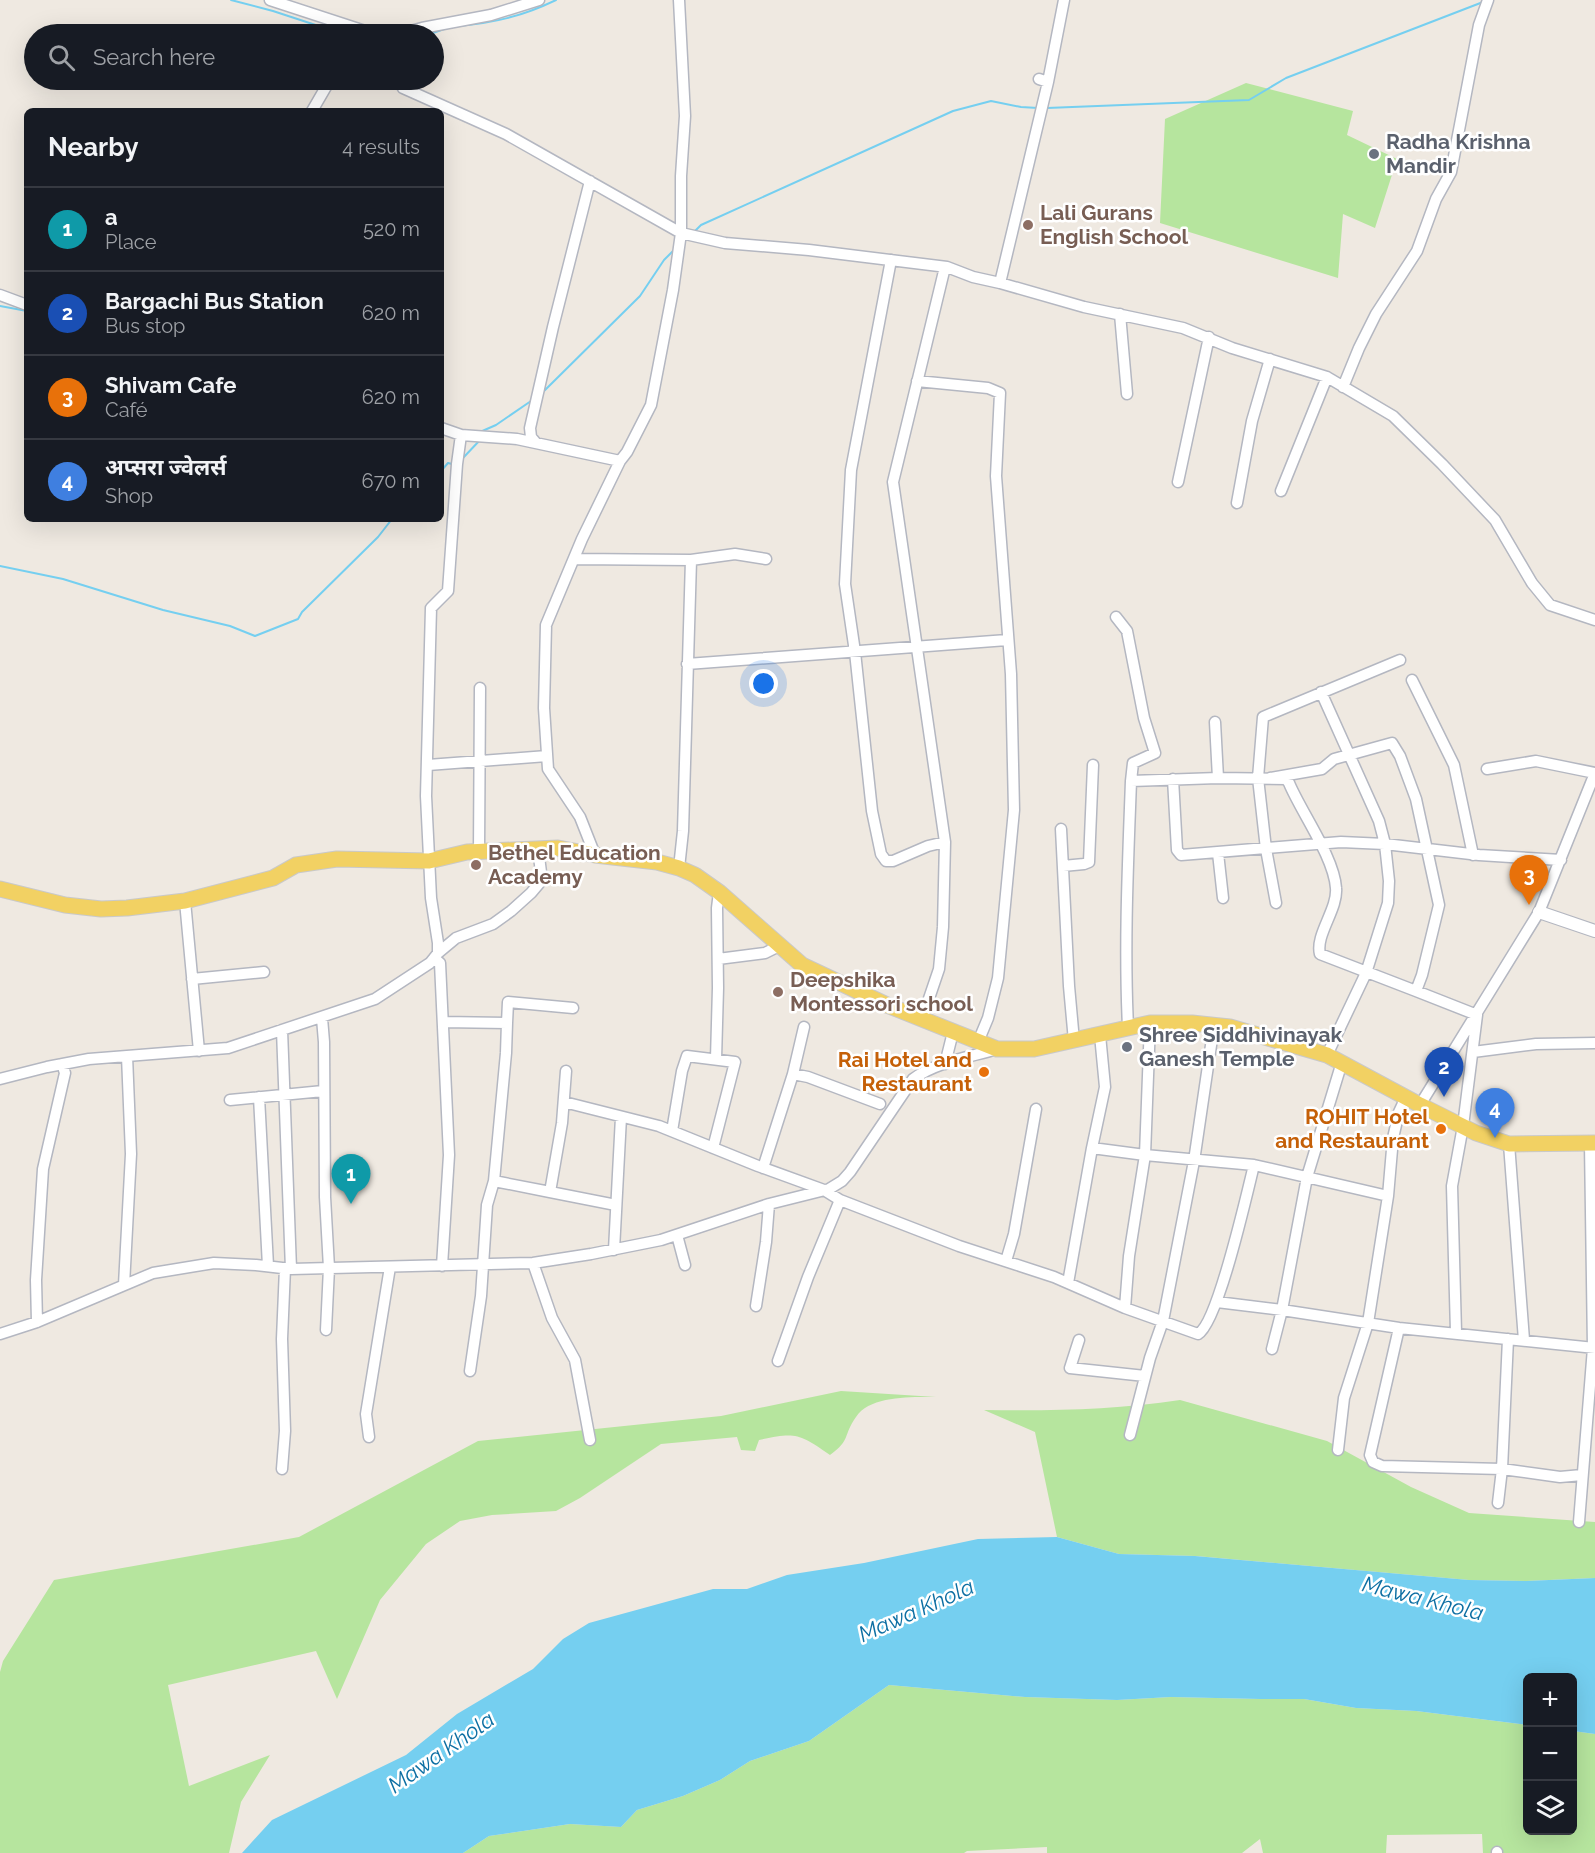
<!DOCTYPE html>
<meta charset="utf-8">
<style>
body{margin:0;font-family:Raleway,"Noto Sans Devanagari",sans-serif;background:#242831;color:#f1f3f6}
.controls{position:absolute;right:18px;bottom:18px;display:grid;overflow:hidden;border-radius:9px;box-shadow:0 6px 24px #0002}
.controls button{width:54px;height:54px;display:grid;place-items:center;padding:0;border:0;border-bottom:2px solid #363941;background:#171b24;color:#f1f3f6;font:30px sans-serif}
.you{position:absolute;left:764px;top:684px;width:21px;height:21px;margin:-15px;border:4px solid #fff;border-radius:50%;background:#1a73e8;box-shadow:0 0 0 9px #1a73e833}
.badge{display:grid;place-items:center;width:39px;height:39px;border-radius:50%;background:#b45309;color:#fff;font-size:20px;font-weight:700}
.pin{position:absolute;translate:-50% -50px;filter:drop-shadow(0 2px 3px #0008)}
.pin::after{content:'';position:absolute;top:32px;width:21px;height:18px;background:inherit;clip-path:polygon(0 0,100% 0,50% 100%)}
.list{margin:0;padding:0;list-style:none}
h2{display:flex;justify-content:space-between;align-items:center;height:78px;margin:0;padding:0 24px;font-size:26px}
h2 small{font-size:20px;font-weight:400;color:#9ea1a6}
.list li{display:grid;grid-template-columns:39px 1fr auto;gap:18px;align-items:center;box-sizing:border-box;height:84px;padding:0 24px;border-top:2px solid #363941}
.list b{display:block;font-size:22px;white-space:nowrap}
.list p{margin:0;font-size:20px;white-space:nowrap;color:#9ea1a6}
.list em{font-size:20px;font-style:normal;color:#9ea1a6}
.icon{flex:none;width:33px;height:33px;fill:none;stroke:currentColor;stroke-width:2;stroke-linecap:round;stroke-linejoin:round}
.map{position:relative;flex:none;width:1595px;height:1853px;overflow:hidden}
.search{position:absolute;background:#171b24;box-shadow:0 6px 24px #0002;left:24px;top:24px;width:420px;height:66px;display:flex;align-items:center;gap:15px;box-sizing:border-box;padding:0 21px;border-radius:33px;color:#9ea1a6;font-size:22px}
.panel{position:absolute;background:#171b24;box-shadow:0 6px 24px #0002;left:24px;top:108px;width:420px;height:414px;border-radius:9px}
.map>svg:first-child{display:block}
.green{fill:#b6e59e}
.water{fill:#75cff0}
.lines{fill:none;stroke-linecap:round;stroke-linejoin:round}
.stream{stroke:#75cff0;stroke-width:2}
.minor-casing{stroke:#b4b7c1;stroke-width:13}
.tertiary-casing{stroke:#b4b7c1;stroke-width:14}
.primary-casing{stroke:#c9c9c9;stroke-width:17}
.minor{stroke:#fff;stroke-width:10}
.tertiary{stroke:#fff;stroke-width:12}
.primary{stroke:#f2d163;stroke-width:15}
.worship-dot{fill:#6b7280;stroke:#fff;stroke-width:2}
.education-dot{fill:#8d6e63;stroke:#fff;stroke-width:2}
.food-dot{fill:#e8710a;stroke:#fff;stroke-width:2}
.labels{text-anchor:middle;stroke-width:5;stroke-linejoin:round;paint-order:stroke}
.worship-label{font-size:21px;font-weight:bold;fill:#5b616d;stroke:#fff;text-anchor:start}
.education-label{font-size:21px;font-weight:bold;fill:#785e54;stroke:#fff;text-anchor:start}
.food-label{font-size:21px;font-weight:bold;fill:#c56008;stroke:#fff;text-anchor:end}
.water-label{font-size:22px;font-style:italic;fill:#0d6fa3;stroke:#fff}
</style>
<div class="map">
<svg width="1595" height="1853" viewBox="0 0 1595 1853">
<rect width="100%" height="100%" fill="#efe9e1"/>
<!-- green -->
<path class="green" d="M1246 83 1353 111 1347 135 1397 159 1375 228 1343 214 1338 278 1160 223 1165 119Z
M841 1391 936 1397C913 1397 870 1395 856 1417 843 1435 851 1440 830 1455 799 1433 795 1432 759 1440L755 1451 741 1450 737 1437 661 1444 580 1498 556 1511 492 1515 460 1521 426 1544 380 1600 337 1699 316 1651 168 1685 189 1786 270 1755 241 1802 229 1853H0V1672L3 1661 54 1580 299 1537 478 1441 721 1416Z
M1180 1400 1327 1441 1411 1487 1469 1513 1595 1522V1578L1526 1581 1469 1580 1196 1556 1119 1554 1057 1537 1035 1432 984 1410C1050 1411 1115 1410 1180 1400Z
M889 1685 1025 1697 1117 1700 1171 1697 1260 1699H1304L1356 1708 1416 1711 1527 1725 1528 1830H1572L1573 1731 1595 1734V1853H1483L1482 1834 1387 1835 1386 1853H1263L1260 1839 1242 1853H1047V1847L967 1851 964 1853H463L489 1836 570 1824 621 1827 637 1810 683 1796 720 1780 750 1761 809 1741Z"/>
<!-- water -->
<path class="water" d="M1057 1537 1119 1554 1195 1556 1469 1580 1526 1581 1595 1578V1734L1573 1731 1572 1678H1528L1527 1725 1416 1711 1356 1708 1304 1699H1260L1171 1697 1117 1700 1025 1697 889 1685 809 1741 750 1761 720 1780 683 1796 637 1810 621 1827 570 1824 489 1836 463 1853H242L272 1820 406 1755 457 1714 533 1669 563 1639 589 1623 713 1589H747L787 1575 864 1563 978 1539Z"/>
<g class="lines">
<!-- stream -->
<path class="stream" d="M231 0 273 11 343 34
M458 26C494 23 523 16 556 0
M430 34 447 28
M1047 108 1249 100 1286 78 1483 2
M695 231 701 225 953 111 991 101 1021 107 1038 108
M0 306 27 311
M541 394 640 296 664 260 675 249
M480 432 496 425 531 401
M462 459 481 439
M441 471 448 463 452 464
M0 566 63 579 163 610 230 626 255 636 298 619 302 612 378 537 392 519"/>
<defs>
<path id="minor" d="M270 0 374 34
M399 34 422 28 491 15 539 0
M398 80 403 88 506 134 681 233 725 243 809 250 947 267 973 277 1000 283 1084 307 1183 328 1232 348 1327 377 1393 416 1442 464 1495 520 1532 583 1550 605 1595 620
M1048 82 1064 0
M312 111 330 80
M891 260 851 470 845 584 855 652 872 811 881 854 886 861H893L928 846 945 842
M1000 283 1048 82 1039 79
M0 295 27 305
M1120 314 1127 394
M917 381 988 388 1000 393 996 476 1011 674 1014 810 998 978 988 1018 978 1042
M1343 387 1359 348 1376 314 1417 251 1436 199 1451 172 1479 25 1488 0
M441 428 461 435 517 439 620 461
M536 443 531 437 530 428 553 327 590 181
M1178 482 1209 337
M1281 491 1327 377
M1237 503 1252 421 1270 359
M574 559 691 560 735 554 766 559
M1116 617 1127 631 1144 718 1155 753 1133 763 1131 781
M687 664 1007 640
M1412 680 1454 765 1473 855
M1321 692 1379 821 1385 844 1389 881 1388 903 1366 973 1327 1055
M1215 722 1218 778
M428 765 547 756
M1487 769 1536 761 1595 773
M1270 778 1322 769 1334 759 1392 743 1400 756 1416 799 1439 905 1422 975 1416 991 1477 1015 1463 1126 1452 1186 1456 1332
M1173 779 1177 850 1181 855 1341 842 1385 844 1479 855 1561 860
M1061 829 1069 986 1074 1041
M479 852 480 688
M1218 853 1223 898
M595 855 580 817 548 769 544 708 546 625 582 539 620 461 627 452 651 405 673 290 681 233V176L685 116 679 0
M1063 866 1084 864 1089 862 1093 765
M679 868 683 831 691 560
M185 901 199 1051
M1276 903 1266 849 1258 778 1263 717 1400 660
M438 953 456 938 493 924 511 911 531 893 542 880 538 849
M434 958 440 963 449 1155 442 1266
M718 959 765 953 779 946
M192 979 264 972
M322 1018 324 1042 325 1197 329 1268 326 1330
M922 1019 939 969 943 927 945 842 893 482 945 267
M443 1022 507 1023 506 1053 494 1181 550 1192 562 1123 566 1071
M507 1023 508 1002 573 1008
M1150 1023 1145 1155 1254 1165 1388 1196
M1128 1027C1124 945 1128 863 1131 781L1218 778 1286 779 1289 783C1301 812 1334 857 1336 888 1338 909 1315 935 1320 954L1416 991
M282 1030 291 1269
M1473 1052 1536 1044 1595 1043
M716 1059 718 988 717 908 719 892
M945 1064 953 1032
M793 1074 804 1027
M0 1079 47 1067 89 1059 228 1048 375 999 430 963 438 953V943L431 898 426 796 431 608 448 591 457 464 461 435
M259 1097 268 1266
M230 1100 323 1091
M564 1102 659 1126 758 1166 824 1190 840 1200 808 1277 778 1361
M1420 1105 1539 912 1595 773
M672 1131 682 1071 687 1056 735 1062 713 1148
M1509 1144 1524 1340
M1092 1148 1105 1087 1100 1035
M763 1168 793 1074 808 1077 880 1104
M550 1192 616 1205
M840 1200 959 1246 1054 1277 1125 1308 1198 1334C1218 1323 1247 1193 1254 1165
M677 1235 685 1265
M614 1250 621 1117
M1006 1261 1014 1234 1036 1109
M533 1263 552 1318 575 1360 590 1440
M1068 1283 1092 1148 1145 1155 1129 1256 1125 1308
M124 1285 131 1154 127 1056
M1217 1302 1282 1310 1399 1328 1595 1348
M756 1306 766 1242 769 1204
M37 1322 36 1280 43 1169 65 1073 62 1064
M1399 1328 1370 1455 1373 1462 1382 1466 1502 1469 1498 1503
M0 1334 37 1322 153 1273 214 1263 256 1265 291 1269 533 1263 591 1254 661 1240 769 1204 829 1189 842 1181 850 1172 913 1079C936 1062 970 1057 997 1049
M1508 1339 1502 1469 1560 1477 1582 1475
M1079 1340 1070 1368 1145 1376
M1272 1349 1282 1310 1307 1177 1342 1062
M470 1371 481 1296 487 1205 494 1181
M1130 1435 1150 1358 1163 1321 1194 1161 1214 1025
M369 1437 366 1414 390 1267
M1338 1450 1344 1398 1368 1323 1388 1196 1393 1138 1399 1112 1406 1097
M282 1469 285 1431 282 1339 285 1268
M1579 1522 1593 1348 1590 1144
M1497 1853V1852"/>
<path id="tertiary" d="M1539 912 1595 931"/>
<path id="primary" d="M0 889 65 905 101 909 127 908 185 901 273 878 296 865 337 859 429 861 467 852 558 848 595 855 657 862 679 868 695 875 719 892 802 965 887 1005 997 1049H1034L1150 1023H1192L1230 1027 1327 1055 1420 1105 1476 1133 1509 1144 1595 1143"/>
</defs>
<!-- minor casing -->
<use href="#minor" class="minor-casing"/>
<!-- tertiary casing -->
<use href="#tertiary" class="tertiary-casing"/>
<!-- primary casing -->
<use href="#primary" class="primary-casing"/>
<!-- minor -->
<use href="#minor" class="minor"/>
<!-- tertiary -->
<use href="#tertiary" class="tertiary"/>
<!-- primary -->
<use href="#primary" class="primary"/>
</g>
<!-- markers -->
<g class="worship-dot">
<circle cx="1374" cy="154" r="6"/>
<circle cx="1127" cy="1047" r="6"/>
</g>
<g class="education-dot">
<circle cx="1028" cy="225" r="6"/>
<circle cx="476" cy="865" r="6"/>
<circle cx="778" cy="992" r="6"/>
</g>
<g class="food-dot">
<circle cx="984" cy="1072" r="6"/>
<circle cx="1441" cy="1129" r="6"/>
</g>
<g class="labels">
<!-- worship labels -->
<g class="worship-label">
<text x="1386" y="149">Radha Krishna<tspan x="1386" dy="24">Mandir</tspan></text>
<text x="1139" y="1042">Shree Siddhivinayak<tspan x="1139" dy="24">Ganesh Temple</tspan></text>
</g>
<!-- education labels -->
<g class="education-label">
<text x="1040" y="220">Lali Gurans<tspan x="1040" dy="24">English School</tspan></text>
<text x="488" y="860">Bethel Education<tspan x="488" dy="24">Academy</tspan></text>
<text x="790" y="987">Deepshika<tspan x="790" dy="24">Montessori school</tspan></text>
</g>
<!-- food labels -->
<g class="food-label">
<text x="972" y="1067">Rai Hotel and<tspan x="972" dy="24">Restaurant</tspan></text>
<text x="1429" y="1124">ROHIT Hotel<tspan x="1429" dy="24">and Restaurant</tspan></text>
</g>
<!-- water labels -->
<g class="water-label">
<text transform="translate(1423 1598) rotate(14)" y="8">Mawa Khola</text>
<text transform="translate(916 1610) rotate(-24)" y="8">Mawa Khola</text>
<text transform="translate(441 1752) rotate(-35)" y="8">Mawa Khola</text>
</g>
</g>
</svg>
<div class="controls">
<button>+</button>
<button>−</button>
<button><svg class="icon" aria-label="layers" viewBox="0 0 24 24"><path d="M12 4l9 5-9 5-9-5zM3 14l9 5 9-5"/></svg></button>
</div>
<div class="you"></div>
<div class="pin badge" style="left:351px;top:1204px;background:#0f9aa8">1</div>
<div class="pin badge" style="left:1444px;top:1097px;background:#1a4fb4">2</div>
<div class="pin badge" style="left:1529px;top:905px;background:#e8710a">3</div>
<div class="pin badge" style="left:1495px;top:1138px;background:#3f7fe0">4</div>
<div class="search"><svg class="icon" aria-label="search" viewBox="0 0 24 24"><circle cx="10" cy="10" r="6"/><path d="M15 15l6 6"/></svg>Search here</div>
<section class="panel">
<h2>Nearby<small>4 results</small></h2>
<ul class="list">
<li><span class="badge" style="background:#0f9aa8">1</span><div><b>a</b><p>Place</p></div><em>520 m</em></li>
<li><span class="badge" style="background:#1a4fb4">2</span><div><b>Bargachi Bus Station</b><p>Bus stop</p></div><em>620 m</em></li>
<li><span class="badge" style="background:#e8710a">3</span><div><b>Shivam Cafe</b><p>Café</p></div><em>620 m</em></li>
<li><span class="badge" style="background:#3f7fe0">4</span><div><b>अप्सरा ज्वेलर्स</b><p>Shop</p></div><em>670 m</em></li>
</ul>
</section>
</div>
